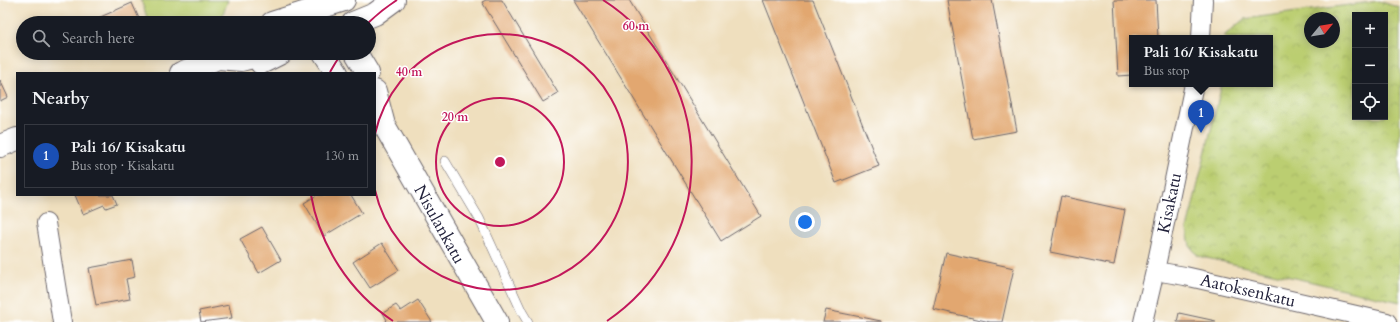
<!DOCTYPE html>
<meta charset="utf-8">
<style>
body{margin:0;font-family:Cardo,serif;background:#242831;color:#f1f3f6}
.controls{position:absolute;right:12px;top:12px;display:grid;overflow:hidden;border-radius:0px;box-shadow:0 2px 10px #0003}
.controls button{width:36px;height:36px;display:grid;place-items:center;padding:0;border:0;border-bottom:1px solid #363941;background:#171b24;color:#f1f3f6;font:20px sans-serif}
.compass{position:absolute;left:1304px;top:12px;width:36px;height:36px;border-radius:50%;background:#171b24;box-shadow:0 2px 10px #0003;rotate:60deg}
.you{position:absolute;left:805px;top:222px;width:14px;height:14px;margin:-10px;border:3px solid #fff;border-radius:50%;background:#1a73e8;box-shadow:0 0 0 6px #1a73e833}
.badge{display:grid;place-items:center;width:26px;height:26px;border-radius:50%;background:#d1495b;color:#fff;font-size:13px;font-weight:700}
.pin{position:absolute;translate:-50% -33px;filter:drop-shadow(0 1px 2px #0008)}
.pin::after{content:'';position:absolute;top:21px;width:14px;height:12px;background:inherit;clip-path:polygon(0 0,100% 0,50% 100%)}
.popup{position:absolute;left:1129px;top:35px;width:144px;height:52px;box-sizing:border-box;display:grid;place-content:center;border-radius:0px;background:#171b24;filter:drop-shadow(0 1px 3px #0005);font-size:13px;white-space:nowrap;color:#9ea1a6}
.popup b{font-size:15px;color:#f1f3f6}
.popup::after{content:'';position:absolute;left:50%;top:100%;margin-left:-8px;border:8px solid transparent;border-top-color:#171b24}
.list{margin:0;padding:0;list-style:none}
h2{display:flex;justify-content:space-between;align-items:center;height:52px;margin:0;padding:0 16px;font-size:17px}
h2 small{font-size:13px;font-weight:400;color:#9ea1a6}
.list li{display:grid;grid-template-columns:26px 1fr auto;gap:12px;align-items:center;box-sizing:border-box;height:64px;margin:0 8px 8px;padding:0 8px;border:1px solid #363941;border-radius:0px}
.list b{display:block;font-size:15px;white-space:nowrap}
.list p{margin:0;font-size:13px;white-space:nowrap;color:#9ea1a6}
.list em{font-size:13px;font-style:normal;color:#9ea1a6}
.icon{flex:none;width:22px;height:22px;fill:none;stroke:currentColor;stroke-width:2;stroke-linecap:round;stroke-linejoin:round}
.map{position:relative;flex:none;width:1400px;height:322px;overflow:hidden}
.search{position:absolute;background:#171b24;box-shadow:0 2px 10px #0003;left:16px;top:16px;width:360px;height:44px;display:flex;align-items:center;gap:10px;box-sizing:border-box;padding:0 14px;border-radius:22px;color:#9ea1a6;font-size:15px}
.panel{position:absolute;background:#171b24;box-shadow:0 2px 10px #0003;left:16px;top:72px;width:360px;height:124px;border-radius:0px}
.map>svg:first-child{display:block}
.grass{fill:#bbce71;stroke:#6e7856}
.park{fill:url(#park-crowns);stroke:#6e7856;fill-rule:evenodd}
.building{fill:#e2a76f}
.lines{fill:none;stroke-linecap:round;stroke-linejoin:round}
.lane-casing{stroke:#6a6469;stroke-width:10}
.street-casing{stroke:#6a6469;stroke-width:20}
.secondary-casing{stroke:#6a6469;stroke-width:24}
.lane{stroke:#fff;stroke-width:9}
.street{stroke:#fff;stroke-width:18}
.secondary{stroke:#fff;stroke-width:22}
.ring{fill:none;stroke:#c2185b;stroke-width:2}
.labels{text-anchor:middle;stroke-width:3;stroke-linejoin:round;paint-order:stroke}
.street-label{font-size:17px;fill:#22223b;stroke:#fff}
.centre{fill:#c2185b;stroke:#fff;stroke-width:2}
.ring-label{font-size:12px;text-anchor:middle;font-weight:bold;fill:#c2185b;stroke:#fff;stroke-width:3;stroke-linejoin:round;paint-order:stroke}
</style>
<div class="map">
<svg width="1400" height="322" viewBox="0 0 1400 322">
<defs>
<pattern id="park-crowns" width="20" height="18" patternUnits="userSpaceOnUse"><rect width="20" height="18" fill="#bbce71"/><path d="M2 6a3 3 0 1 1 6 0M12 15a3 3 0 1 1 6 0" fill="none" stroke="#a0b163"/></pattern>
</defs>
<rect width="100%" height="100%" fill="#fff"/>
<filter id="ink" filterUnits="userSpaceOnUse"><feTurbulence type="fractalNoise" baseFrequency=".025" numOctaves="2"/><feDisplacementMap in="SourceGraphic" scale="8" xChannelSelector="R" yChannelSelector="G"/><feConvolveMatrix kernelMatrix="1 2 1 2 8 2 1 2 1" color-interpolation-filters="sRGB"/></filter>
<filter id="wash" filterUnits="userSpaceOnUse"><feTurbulence type="fractalNoise" baseFrequency=".012" numOctaves="4" result="noise"/><feDisplacementMap in="SourceGraphic" scale="16" xChannelSelector="R" yChannelSelector="G"/><feGaussianBlur stdDeviation="0.9" result="paint"/><feColorMatrix in="noise" values="0 0 0 0 0 0 0 0 0 0 0 0 0 0 0 0 0 1.4 0 .05"/><feComposite in="paint" operator="in"/></filter>
<g filter="url(#wash)">
<rect width="100%" height="100%" fill="#efdfbe"/>
<!-- grass -->
<path class="grass" d="M141 0H228L220 23H149Z"/>
<!-- park -->
<path class="park" d="M1379 1 1400 8V302L1198 256 1190 246 1187 229 1222 84H1270V38H1225V35L1244 19ZM1355 15H1385V117H1355ZM1310 18H1334V42H1310Z"/>
<g id="blocks">
<!-- building -->
<path class="building" d="M486 0H502L558 93 543 102 482 2Z
M573 0H629L761 216 721 241Z
M763 0H813L879 166 836 183Z
M947 0H992L1017 131 973 139Z
M1114 0H1156L1158 38H1132V75L1118 76Z
M132 3 141 23H98L96 19Z
M0 80 8 97 0 101Z
M75 195H113L117 204 106 208 104 205 83 214Z
M317 195H351L362 213 324 236 304 203Z
M1061 196 1125 210 1114 265 1050 252Z
M262 227 281 260 259 273 240 239Z
M382 243 399 270 370 288 353 262Z
M946 253 1014 268 1002 322H990L933 309Z
M132 260 135 277 126 279 130 299 96 305 89 268Z
M418 300 432 322H385L387 320 383 313 396 305 401 311Z
M229 305 232 318 201 322 199 311Z
M826 310 881 321V322H823Z
M1179 313 1216 321V322H1177Z"/>
</g>
</g>
<g filter="url(#ink)">
<use href="#blocks" fill-opacity="0" stroke="#6a6469" stroke-width="1"/>
<g class="lines">
<defs>
<path id="lane" d="M445 161 479 218 522 312 528 322"/>
<path id="street" d="M1201 38 1203 0
M46 223 62 322
M1155 271 1185 276 1387 322
M1143 322 1155 271 1194 84"/>
<path id="secondary" d="M272 23 344 0
M353 23 375 14 394 0
M324 53 337 73
M356 53 368 73
M218 58 241 60 260 55 261 63 281 53
M181 73 218 58 223 53
M375 91 384 125 497 322
M0 146 17 139"/>
</defs>
<!-- lane casing -->
<use href="#lane" class="lane-casing"/>
<!-- street casing -->
<use href="#street" class="street-casing"/>
<!-- secondary casing -->
<use href="#secondary" class="secondary-casing"/>
<!-- lane -->
<use href="#lane" class="lane"/>
<!-- street -->
<use href="#street" class="street"/>
<!-- secondary -->
<use href="#secondary" class="secondary"/>
</g>
</g>
<!-- distance rings -->
<g class="ring">
<circle cx="500" cy="162" r="64"/>
<path d="M375 134A128 128 0 1 1 375 190"/>
<path d="M393 321A192 192 0 0 1 311 195M330 72A192 192 0 0 1 342 53M368 23A192 192 0 0 1 397 0M603 0A192 192 0 0 1 607 321"/>
</g>
<g class="labels">
<!-- street labels -->
<g class="street-label">
<text transform="translate(1169 203) rotate(-78)" y="6">Kisakatu</text>
<text transform="translate(440 224) rotate(61)" y="6">Nisulankatu</text>
<text transform="translate(1248 290) rotate(13)" y="6">Aatoksenkatu</text>
</g>
</g>
<circle cx="500" cy="162" r="6" class="centre"/>
<g class="ring-label">
<text x="636" y="30">60 m</text>
<text x="409" y="76">40 m</text>
<text x="455" y="121">20 m</text>
</g>
</svg>
<div class="controls">
<button>+</button>
<button>−</button>
<button><svg class="icon" aria-label="locate" viewBox="0 0 24 24"><circle cx="12" cy="12" r="6"/><path d="M12 2v4M12 18v4M2 12h4M18 12h4"/></svg></button>
</div>
<svg class="compass" viewBox="-18 -18 36 36"><path d="M0-13l5 13h-10z" fill="#e53935"/><path d="M0 13l5-13h-10z" fill="#9ea1a6"/></svg>
<div class="you"></div>
<div class="pin badge" style="left:1201px;top:133px;background:#1a4fb4">1</div>
<div class="popup"><b>Pali 16/ Kisakatu</b>Bus stop</div>
<div class="search"><svg class="icon" aria-label="search" viewBox="0 0 24 24"><circle cx="10" cy="10" r="6"/><path d="M15 15l6 6"/></svg>Search here</div>
<section class="panel">
<h2>Nearby<small></small></h2>
<ul class="list">
<li><span class="badge" style="background:#1a4fb4">1</span><div><b>Pali 16/ Kisakatu</b><p>Bus stop · Kisakatu</p></div><em>130 m</em></li>
</ul>
</section>
</div>
